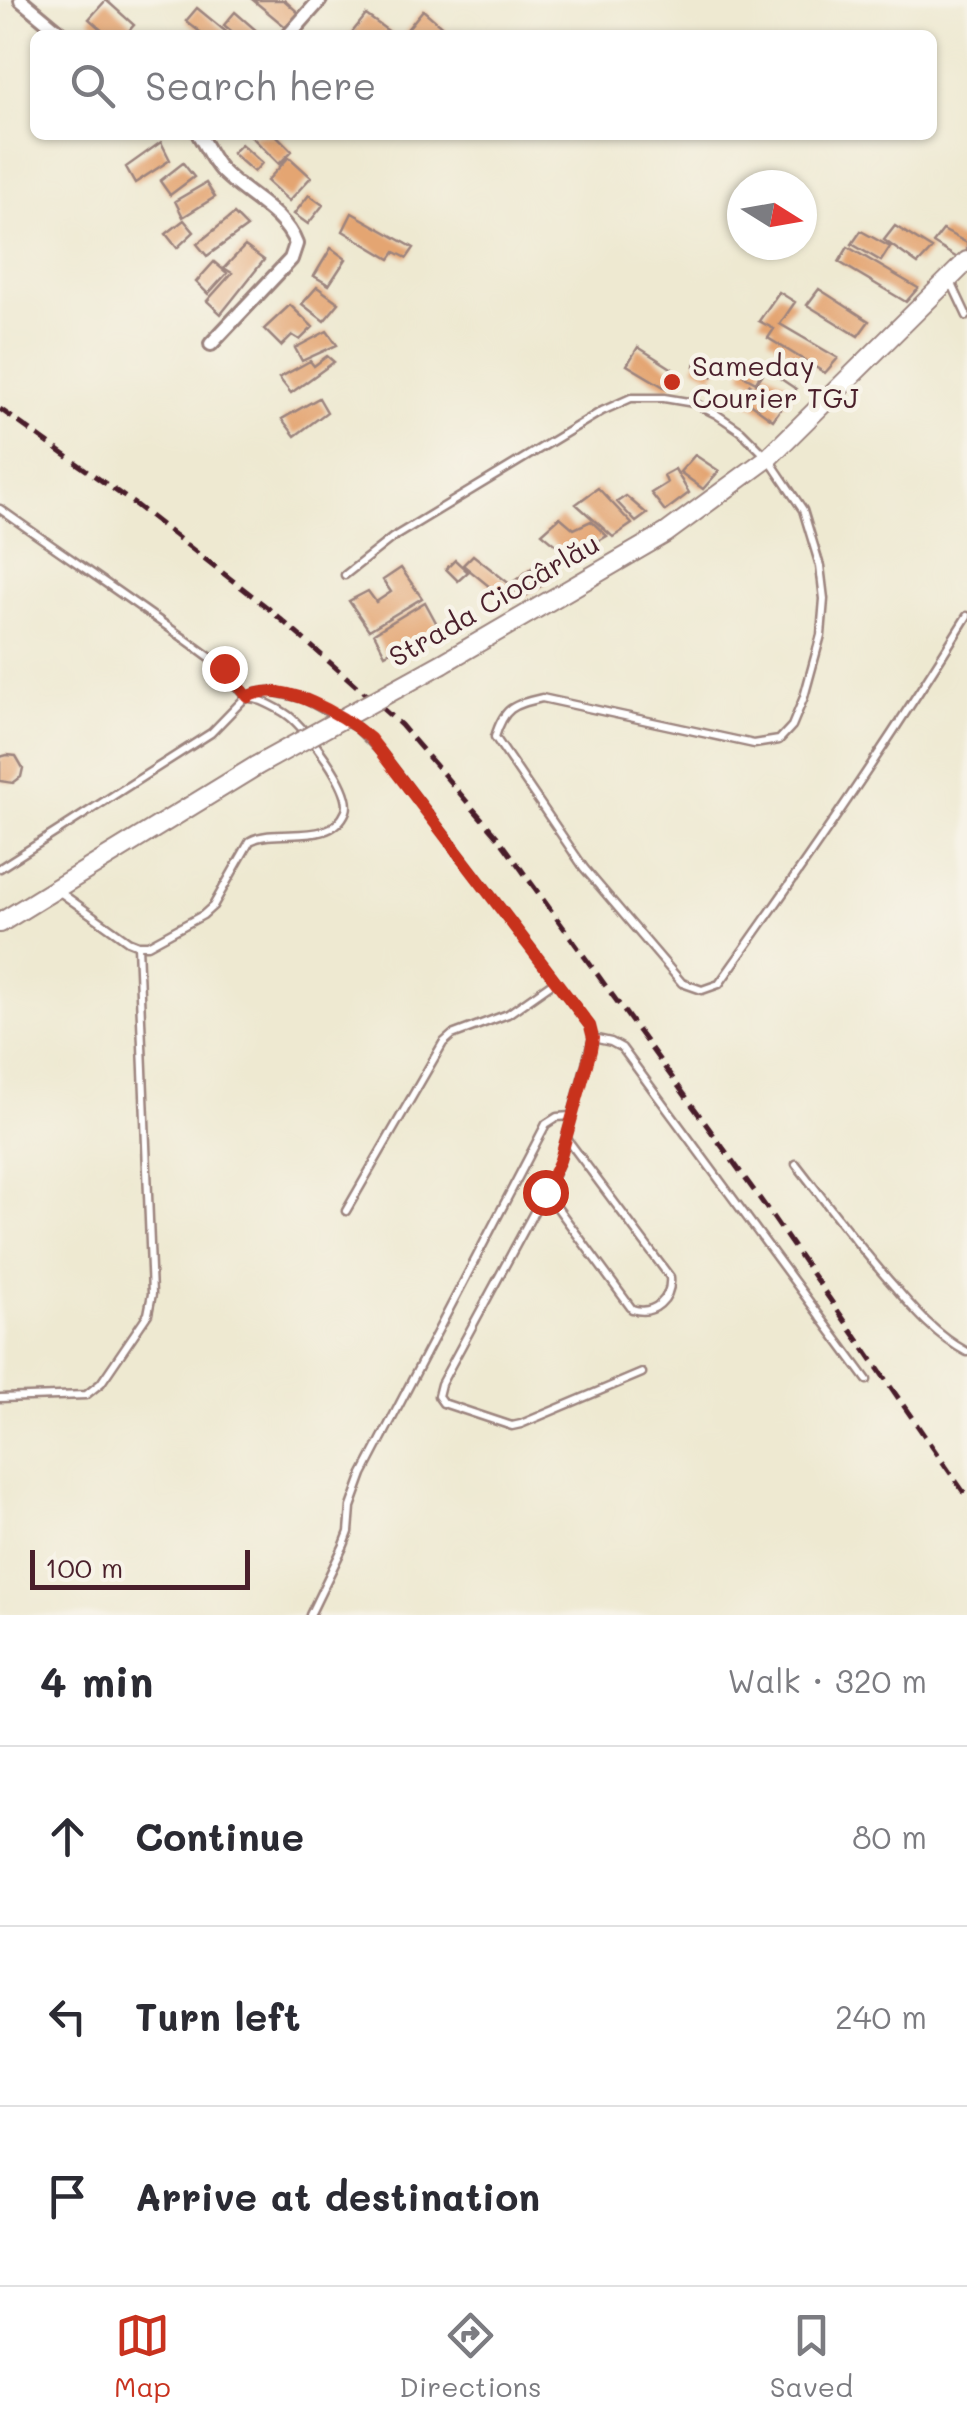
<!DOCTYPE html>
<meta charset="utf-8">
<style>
body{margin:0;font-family:Mali,sans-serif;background:#f2f2f3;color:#2b2b33}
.compass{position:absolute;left:727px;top:170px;width:90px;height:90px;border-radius:50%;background:#fff;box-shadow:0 2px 8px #0004;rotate:101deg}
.scale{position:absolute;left:30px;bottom:25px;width:220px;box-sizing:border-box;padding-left:10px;border:5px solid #4a1f2b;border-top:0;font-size:28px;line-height:35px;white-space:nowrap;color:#4a1f2b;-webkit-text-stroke:8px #f7f3e8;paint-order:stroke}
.stop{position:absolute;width:30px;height:30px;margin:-22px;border:8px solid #c8321e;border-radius:50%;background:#fff}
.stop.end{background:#c8321e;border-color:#fff;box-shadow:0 2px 10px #0008}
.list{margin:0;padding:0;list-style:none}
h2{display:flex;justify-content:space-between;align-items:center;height:130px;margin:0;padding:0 40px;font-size:42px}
h2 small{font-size:32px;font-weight:400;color:#7c7c81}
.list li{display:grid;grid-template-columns:65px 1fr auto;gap:30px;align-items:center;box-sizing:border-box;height:180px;padding:0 40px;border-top:2px solid #e1e1e2}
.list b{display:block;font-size:38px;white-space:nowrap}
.list em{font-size:32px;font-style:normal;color:#7c7c81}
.icon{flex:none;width:55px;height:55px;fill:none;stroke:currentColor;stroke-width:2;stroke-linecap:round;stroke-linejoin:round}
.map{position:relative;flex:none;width:967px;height:1615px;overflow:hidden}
.search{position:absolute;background:#fff;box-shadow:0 2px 8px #0004;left:30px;right:30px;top:30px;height:110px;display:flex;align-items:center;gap:25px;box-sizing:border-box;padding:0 35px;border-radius:15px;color:#7c7c81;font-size:38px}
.sheet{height:670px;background:#fff}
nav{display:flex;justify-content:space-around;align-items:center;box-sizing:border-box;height:140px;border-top:2px solid #e1e1e2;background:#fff;font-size:28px;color:#7c7c81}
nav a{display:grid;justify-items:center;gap:5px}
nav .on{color:#c8321e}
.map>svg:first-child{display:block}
.building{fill:#e4a572}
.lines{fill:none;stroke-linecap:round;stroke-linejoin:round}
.lane-casing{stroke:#9c847e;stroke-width:11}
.street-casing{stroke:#9c847e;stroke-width:18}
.secondary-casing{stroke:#9c847e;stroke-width:22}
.lane{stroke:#fff;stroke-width:6}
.street{stroke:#fff;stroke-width:12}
.secondary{stroke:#fff;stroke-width:18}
.rail{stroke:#4a1f2b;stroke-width:5;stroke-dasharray:15 8;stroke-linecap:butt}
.secondary-bridge-casing{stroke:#9c847e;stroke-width:22;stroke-linecap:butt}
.secondary-bridge{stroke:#fff;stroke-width:18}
.route{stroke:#c8321e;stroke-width:12}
.poi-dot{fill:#c8321e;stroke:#f7f3e8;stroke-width:4}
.labels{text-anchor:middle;stroke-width:9;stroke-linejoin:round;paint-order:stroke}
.poi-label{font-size:28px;fill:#4a1f2b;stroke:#f7f3e8;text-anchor:start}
.street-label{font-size:28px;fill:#4a1f2b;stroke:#f7f3e8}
</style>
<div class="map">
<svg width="967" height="1615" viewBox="0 0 967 1615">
<rect width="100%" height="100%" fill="#f7f3e8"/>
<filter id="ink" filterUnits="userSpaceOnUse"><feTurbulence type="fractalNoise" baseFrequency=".01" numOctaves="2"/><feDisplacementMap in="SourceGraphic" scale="20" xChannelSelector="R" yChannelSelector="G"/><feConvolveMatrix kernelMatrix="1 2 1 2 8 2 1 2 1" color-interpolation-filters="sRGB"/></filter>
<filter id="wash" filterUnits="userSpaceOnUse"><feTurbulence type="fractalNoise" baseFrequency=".0048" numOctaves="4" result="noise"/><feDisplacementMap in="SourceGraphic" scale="40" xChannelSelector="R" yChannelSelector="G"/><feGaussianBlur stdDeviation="2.25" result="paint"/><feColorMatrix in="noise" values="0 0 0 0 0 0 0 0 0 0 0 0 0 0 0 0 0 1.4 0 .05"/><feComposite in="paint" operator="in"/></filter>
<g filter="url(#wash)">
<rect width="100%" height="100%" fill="#eee9d1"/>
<g id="blocks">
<!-- building -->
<path class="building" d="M106 0 134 25 125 35H107L89 19Z
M253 0H284L301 15 288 29Z
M197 8 230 35H204L186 21Z
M423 10 446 30 441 35H408L405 32Z
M235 12 258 32 255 35H236L224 25Z
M366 15 391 33 389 35H350Z
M250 135H276L292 151 279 164Z
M161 142 170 160 135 183 126 167Z
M241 144 262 163 254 172 232 153Z
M289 157 311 177 289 201 267 181Z
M183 163 194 177 170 195 160 181Z
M206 183 215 197 183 217 175 201Z
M309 195 323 205 308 224 294 214Z
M352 213 414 248 407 258 395 252 390 259 343 231Z
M234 214 247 227 207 256 197 244Z
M184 220 194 232 177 248 166 234Z
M895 226 932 249 918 264 884 240Z
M943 230 967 243V251L959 259 933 243Z
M861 231 890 247 881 261 852 244Z
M245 246 264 260 221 314 207 301 232 273 224 268Z
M848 247 918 288 906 302 839 262Z
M331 248 346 259 329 285 314 276Z
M214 262 227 273 208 294 196 282Z
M317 287 339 303 324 321 302 304Z
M819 289 869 321 858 336 807 305Z
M779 292 795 302 780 324 838 358 825 373 768 338 774 329 759 321Z
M290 305 313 327 300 340 292 335 281 346 264 329Z
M327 331 337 345 302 361 295 348Z
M638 347 679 373 669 390 627 365Z
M701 354 719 364 712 377 694 366Z
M327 356 334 362 291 393 279 378 310 361 314 366Z
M749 358 764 366 756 382 741 374Z
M766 369 796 389 786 403 756 384Z
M750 384 782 407 773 420 741 397Z
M319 398 327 412 295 436 282 419Z
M695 455 719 471 703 489 680 472Z
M675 469 689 493 665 511 651 493 667 483 664 475Z
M598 488 632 524 613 537 576 504Z
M626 496 647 514 636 522 617 502Z
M560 517 574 529 591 521 607 536 571 557 542 533Z
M473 555 516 589 507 601 463 565Z
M455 560 468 572 458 581 446 569Z
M533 567 547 582 524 597 512 583Z
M401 568 422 598 369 630 349 601 368 591 376 602 391 592 383 580Z
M425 602 438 626 385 654 374 633Z
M7 755 16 756 23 768 21 777 13 783 0 781V757Z"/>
</g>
</g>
<g filter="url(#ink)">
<use href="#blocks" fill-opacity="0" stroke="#9c847e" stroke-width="2.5"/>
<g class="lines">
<defs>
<path id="lane" d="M952 284 967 316
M0 509C70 559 142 607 211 658 226 668 235 687 248 697 250 698 260 700 262 701 271 705 281 710 289 716 305 728 354 790 346 811 331 848 277 826 250 841L213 906 203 915 148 945H138L128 941 57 890
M345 575 392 538 602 411 631 398H664L694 403 716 414 741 431 768 458 803 510 820 566 824 599 821 635 804 697 792 726 779 740 754 744 542 698C513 705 504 707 495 737L584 868 682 983 702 990 719 984C805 864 889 742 967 616
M0 868 211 733 242 701 256 693 270 691 303 698 357 728 382 753 590 1026 593 1038 560 1160 554 1175 441 1384 438 1396 443 1403 512 1426 521 1424 642 1373
M593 1038 611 1042 622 1048 867 1380
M796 1164C828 1205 858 1246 893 1285 915 1311 937 1336 967 1352
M545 1191 632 1309C654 1316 672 1299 670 1277L567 1139
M346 1211 443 1043 452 1035 508 1014 555 981
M0 1398 86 1395 101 1383 148 1314 152 1294 138 945
M310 1615 344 1545 349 1532 351 1507 363 1474 546 1124 557 1117 571 1116"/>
<path id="street" d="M21 0 63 35
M289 35 320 0
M199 135C206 146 212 160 221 170 244 195 284 211 296 244L291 259 211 344"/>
<path id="secondary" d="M443 663 666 533 768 458 967 261
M0 923 256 766"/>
</defs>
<!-- lane casing -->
<use href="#lane" class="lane-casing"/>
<!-- street casing -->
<use href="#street" class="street-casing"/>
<!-- secondary casing -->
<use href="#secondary" class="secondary-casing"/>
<!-- lane -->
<use href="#lane" class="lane"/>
<!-- street -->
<use href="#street" class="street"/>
<!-- secondary -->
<use href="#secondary" class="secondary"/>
<!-- rail -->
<path class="rail" d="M0 409 133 503 268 608 401 725 500 840 763 1203 967 1497"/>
<defs>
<path id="secondary-bridge" d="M256 766 443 663"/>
</defs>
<!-- secondary-bridge casing -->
<use href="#secondary-bridge" class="secondary-bridge-casing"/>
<!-- secondary-bridge -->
<use href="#secondary-bridge" class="secondary-bridge"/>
</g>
</g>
<g class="lines" filter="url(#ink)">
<!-- route -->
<path class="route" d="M224 668 248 697C282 677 345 717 370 738L590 1026 593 1038 591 1050 560 1160 545 1192"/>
</g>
<!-- markers -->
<circle class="poi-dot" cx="672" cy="382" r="10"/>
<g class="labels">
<!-- poi labels -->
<g class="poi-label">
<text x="692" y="376">Sameday<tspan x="692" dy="32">Courier TGJ</tspan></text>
</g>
<!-- street labels -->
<g class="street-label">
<text transform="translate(494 600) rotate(-30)" y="10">Strada Ciocârlău</text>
</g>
</g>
</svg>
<svg class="compass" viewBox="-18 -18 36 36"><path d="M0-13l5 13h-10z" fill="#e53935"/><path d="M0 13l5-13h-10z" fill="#7c7c81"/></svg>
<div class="scale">100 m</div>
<div class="stop" style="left:545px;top:1192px"></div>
<div class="stop end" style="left:224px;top:668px"></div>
<div class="search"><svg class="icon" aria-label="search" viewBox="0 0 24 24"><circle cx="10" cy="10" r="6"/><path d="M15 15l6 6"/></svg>Search here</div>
</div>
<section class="sheet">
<h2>4 min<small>Walk · 320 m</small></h2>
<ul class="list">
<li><svg class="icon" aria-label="ahead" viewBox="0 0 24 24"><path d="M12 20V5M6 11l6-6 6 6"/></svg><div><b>Continue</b></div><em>80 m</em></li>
<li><svg class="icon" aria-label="left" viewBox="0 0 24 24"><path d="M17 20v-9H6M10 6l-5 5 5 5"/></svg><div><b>Turn left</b></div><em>240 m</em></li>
<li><svg class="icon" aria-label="arrive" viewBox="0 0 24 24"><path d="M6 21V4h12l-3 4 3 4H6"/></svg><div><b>Arrive at destination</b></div></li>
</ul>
</section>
<nav>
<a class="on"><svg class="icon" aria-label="map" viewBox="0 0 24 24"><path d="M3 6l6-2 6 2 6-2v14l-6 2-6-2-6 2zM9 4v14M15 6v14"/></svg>Map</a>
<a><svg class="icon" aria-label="directions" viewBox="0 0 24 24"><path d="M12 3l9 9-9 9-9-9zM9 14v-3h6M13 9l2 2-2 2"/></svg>Directions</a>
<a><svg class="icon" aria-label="saved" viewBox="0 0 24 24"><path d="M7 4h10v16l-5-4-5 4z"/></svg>Saved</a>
</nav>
